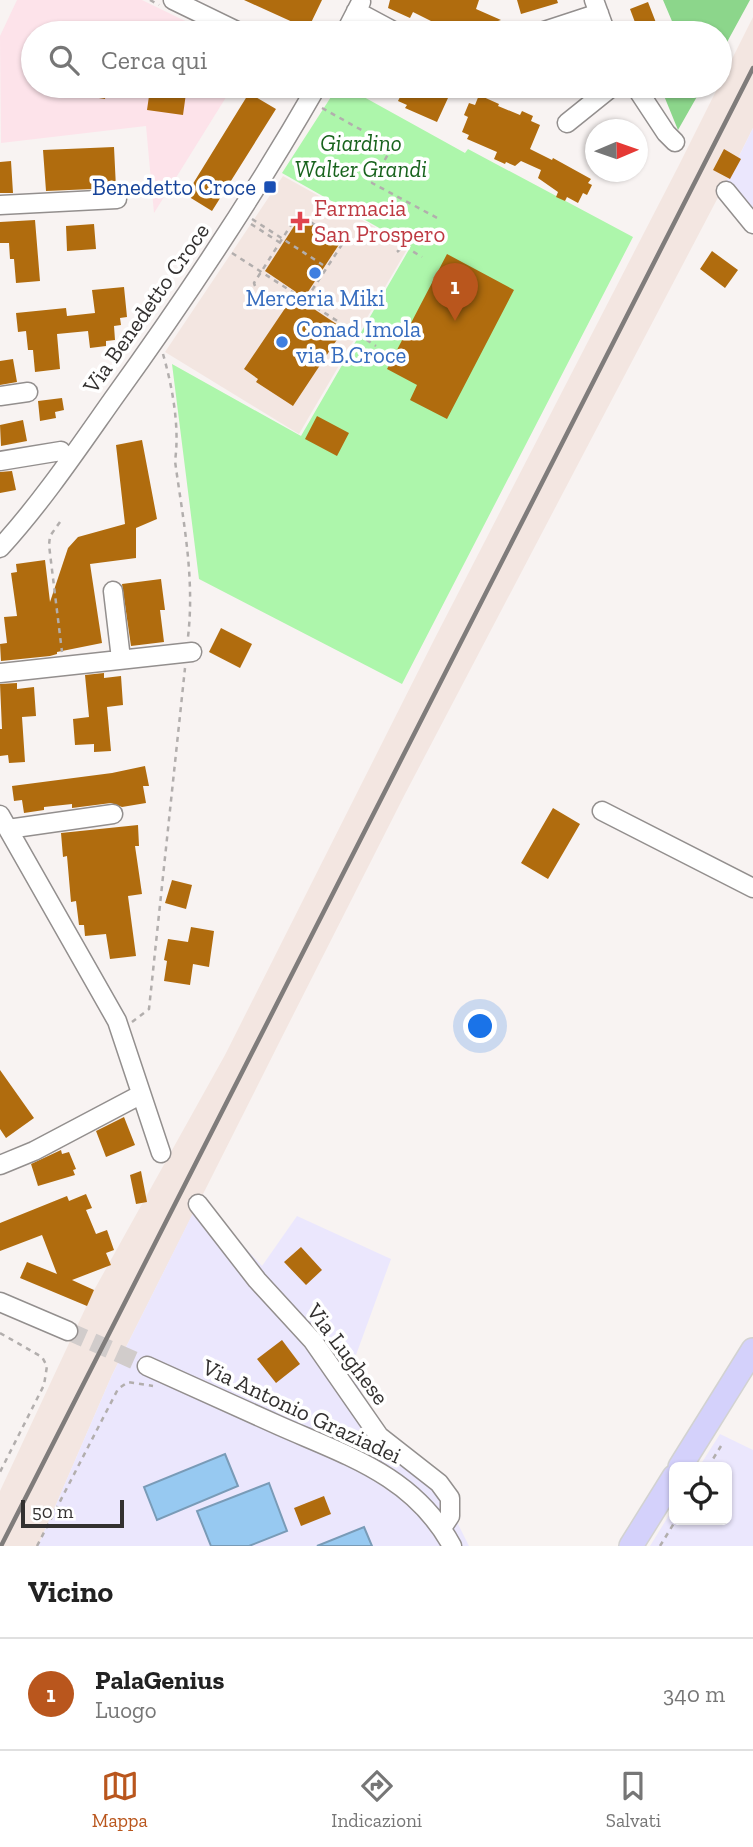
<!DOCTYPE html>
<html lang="it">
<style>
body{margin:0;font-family:"Zilla Slab",serif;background:#f6f6f6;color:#222}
.controls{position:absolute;right:21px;bottom:21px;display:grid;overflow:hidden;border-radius:10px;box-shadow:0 2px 5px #0004}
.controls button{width:63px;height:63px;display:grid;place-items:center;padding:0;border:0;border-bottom:2px solid #e0e0e0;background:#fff;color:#222;font:35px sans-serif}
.compass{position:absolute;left:585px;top:119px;width:63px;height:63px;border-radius:50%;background:#fff;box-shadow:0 2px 5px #0004;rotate:88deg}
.scale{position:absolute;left:21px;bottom:18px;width:103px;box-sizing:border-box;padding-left:7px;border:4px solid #333130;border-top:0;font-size:19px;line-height:24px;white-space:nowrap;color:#333130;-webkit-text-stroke:5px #fff;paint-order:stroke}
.you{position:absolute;left:481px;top:1027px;width:24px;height:24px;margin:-18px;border:5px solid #fff;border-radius:50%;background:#1a73e8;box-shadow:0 0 0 10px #1a73e833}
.badge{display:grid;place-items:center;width:46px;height:46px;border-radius:50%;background:#b9561d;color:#fff;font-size:23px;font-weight:700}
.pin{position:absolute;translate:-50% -58px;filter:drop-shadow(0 2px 4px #0008)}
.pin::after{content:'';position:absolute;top:37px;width:24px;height:21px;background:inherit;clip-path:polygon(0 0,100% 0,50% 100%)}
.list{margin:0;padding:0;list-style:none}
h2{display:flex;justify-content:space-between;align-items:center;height:91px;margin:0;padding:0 28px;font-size:30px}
h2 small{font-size:23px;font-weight:400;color:#767676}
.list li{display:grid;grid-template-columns:46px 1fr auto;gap:21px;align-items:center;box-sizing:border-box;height:112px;padding:0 28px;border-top:2px solid #e0e0e0}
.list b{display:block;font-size:26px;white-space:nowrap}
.list p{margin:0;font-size:23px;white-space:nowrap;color:#767676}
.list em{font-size:23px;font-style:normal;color:#767676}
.icon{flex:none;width:38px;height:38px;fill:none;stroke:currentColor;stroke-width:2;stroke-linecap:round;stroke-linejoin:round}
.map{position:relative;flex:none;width:753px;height:1546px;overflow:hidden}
.search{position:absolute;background:#fff;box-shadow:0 2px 5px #0004;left:21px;right:21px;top:21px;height:77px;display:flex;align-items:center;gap:18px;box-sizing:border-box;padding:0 24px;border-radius:38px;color:#767676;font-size:26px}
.sheet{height:203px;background:#fff}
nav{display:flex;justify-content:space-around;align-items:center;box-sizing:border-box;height:98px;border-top:2px solid #e0e0e0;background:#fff;font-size:19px;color:#767676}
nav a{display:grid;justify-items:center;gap:4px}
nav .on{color:#b9561d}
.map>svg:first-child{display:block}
.built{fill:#f3e6e1}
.industrial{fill:#ebe7fd}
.education{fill:#fde3ea}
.green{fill:#adf6ab}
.forest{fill:#8cd68b}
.water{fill:#97c9f1;stroke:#799bb7;stroke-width:2}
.building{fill:#b06c0e}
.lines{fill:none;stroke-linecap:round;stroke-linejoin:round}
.minor-tunnel{stroke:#d1cccb;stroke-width:18;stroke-dasharray:18 9;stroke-linecap:butt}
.minor-casing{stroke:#938f8e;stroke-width:21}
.major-casing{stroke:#d2d2d1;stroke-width:26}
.path{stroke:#b2aead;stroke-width:2.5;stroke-dasharray:5 5;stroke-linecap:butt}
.minor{stroke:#fff;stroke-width:18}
.major{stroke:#d4d1fb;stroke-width:23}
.rail{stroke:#7f7c7b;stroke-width:4.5}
.transit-dot{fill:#1a4fb4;stroke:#fff;stroke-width:2.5}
.health-dot{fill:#e0444e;stroke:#fff;stroke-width:2.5}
.shop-dot{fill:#3f7fe0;stroke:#fff;stroke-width:2.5}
.labels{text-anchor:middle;stroke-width:7;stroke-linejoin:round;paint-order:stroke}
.park-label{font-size:23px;font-style:italic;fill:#18631d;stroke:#fff}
.transit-label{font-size:23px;fill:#164399;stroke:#fff;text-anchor:end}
.health-label{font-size:23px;fill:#be3a42;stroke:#fff;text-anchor:start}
.shop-label{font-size:23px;fill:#366cbe;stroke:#fff}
.street-label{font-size:23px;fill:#333130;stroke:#fff}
</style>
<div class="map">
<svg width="753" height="1546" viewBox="0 0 753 1546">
<rect width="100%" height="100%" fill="#f8f3f2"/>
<!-- built -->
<path class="built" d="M753 17V128L724 186 405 794 284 1033 112 1375 38 1546H0V1491L93 1292 225 1055 436 636 678 167Z
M283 176 409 246 299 434 165 352Z"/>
<!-- industrial -->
<path class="industrial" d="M753 128V223L724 186Z
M200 1199 262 1266 297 1216 391 1259 352 1366 369 1414 452 1488 454 1516 469 1546H38L112 1375Z
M720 1434 753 1450V1546H650L674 1507V1520H727V1467H699Z"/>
<!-- education -->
<path class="education" d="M17 0H142L210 33H33V86H233L154 213 146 126 1 143 0 36Z"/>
<!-- green -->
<path class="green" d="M338 86H344L465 153 468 149 633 237 402 684 199 579 172 364 301 436 411 246 282 173Z"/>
<!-- forest -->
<path class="forest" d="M663 0H750L720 55V33H677Z
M660 86H703L678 130Z"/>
<!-- water -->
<path class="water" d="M225 1454 238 1486 157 1520 144 1487Z
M269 1483 287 1531 249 1546H211L197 1511Z
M364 1527 372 1546H317Z"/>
<!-- building -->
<path class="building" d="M244 0H322L308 29Z
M390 0H479L476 9 501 20 495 22 520 33H429L435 23 413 12 410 18 388 8Z
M517 0H557L558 3 521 14Z
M648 2 660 33H639L630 9Z
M52 86H107L105 99 68 93 67 98 51 96Z
M124 86H187L183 115 147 110 149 96 124 93Z
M388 86H422L448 98 437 122 405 108 407 105 398 101 402 93Z
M249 93 276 109 212 211 186 195Z
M479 95 499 104 498 106 520 115 522 111 533 116 531 121 540 125 530 149 552 160 553 158 591 179 588 183 592 185 587 195 583 193 578 203 567 197 565 201 556 197 558 192 538 178 541 170 521 161 515 166 506 162 505 164 494 159 497 152 467 139 469 135 462 132 468 117 464 115 469 103 475 105Z
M114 147 116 188 46 191 43 150Z
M724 149 741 159 730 179 713 170Z
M11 161 13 193H0V162Z
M300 217 340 243 302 301 344 329 293 406 256 382 258 379 244 369 296 292 265 271Z
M35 220 40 281 16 283 14 259H10L9 243H0V222Z
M94 224 96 249 67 251 66 226Z
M712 251 738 270 725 288 700 269Z
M447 254 514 290 447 419 410 400 417 385 387 369Z
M124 287 127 317 120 318 121 325 114 326 115 340 106 341V346L90 348 88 331 57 334 60 369 35 372 33 350H28L26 331 18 332 16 313 66 308 67 316 95 313 92 290Z
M13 359 17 382 0 385V361Z
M62 398 64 410 55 412 56 418 40 421 38 401Z
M317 416 349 433 337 456 305 439Z
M23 420 27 441 1 446 0 425Z
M142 440 157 519 136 528V558L90 564 102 643 57 652V654L50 656 1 661 0 644 7 643 4 617 17 616 11 573 17 572 16 564 45 560 50 602 68 548 78 537 125 524 116 445Z
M12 471 16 490 0 493V472Z
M161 579 165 610H160L164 642 131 646 122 584Z
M221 628 252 644 240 668 209 652Z
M104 673V678L121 676 123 705 107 707 111 751 94 752V744L75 745 73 719 89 717 85 675Z
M17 683V689L34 687 36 716 22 717 25 762 9 763 8 755 0 756V729H2L0 684Z
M145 766 149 786H143L146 803 122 807 111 803 72 808V804L44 807V810L24 813 22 800 14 801 12 786 112 773Z
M553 808 580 824 548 879 521 863Z
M138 825 139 846H135L142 894 128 896 136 956 110 959 106 934 85 936 84 925H79L76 901 71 902 67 856 63 857 61 833Z
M172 880 192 885 186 909 165 903Z
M191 927 214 931 209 967 193 964 190 985 164 981 167 961 164 960 168 939 188 942Z
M0 1070 34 1118 6 1138 0 1129Z
M124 1117 135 1145 106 1157 96 1131Z
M61 1150 62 1154 69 1152 76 1169 73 1170 75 1175 38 1186 31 1164Z
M141 1171 147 1202 136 1204 130 1175Z
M86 1194 92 1208 86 1210 96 1234 107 1230 114 1250 106 1253 111 1265 72 1280 94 1290 87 1306 20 1278 27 1262 57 1274 42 1235 0 1251V1223L67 1196 69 1201Z
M301 1247 322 1270 306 1285 284 1262Z
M282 1340 300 1364 276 1383 257 1359Z
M324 1496 331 1514 301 1526 294 1508Z"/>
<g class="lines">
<!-- minor-tunnel -->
<path class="minor-tunnel" d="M68 1331 147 1366"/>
<defs>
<path id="minor" d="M173 0 241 33
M594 0 606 33
M356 11 397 33
M345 33 361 2
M538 33 599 13
M635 86 666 133 675 142
M567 123 613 86
M726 191 753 224
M0 205 117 199
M0 396 28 392
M0 461 61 451
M0 548C42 502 77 450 113 399 186 298 255 194 317 86
M113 591 121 659
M0 673 192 652
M602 811 753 888
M0 815 117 1021 161 1153
M8 829 113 814
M0 1165 34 1151 140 1095
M198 1204 257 1280 313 1341 379 1436 439 1483 450 1498V1516L442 1528
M0 1302 68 1331
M147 1366C191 1386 235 1406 280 1426 348 1456 414 1476 452 1546"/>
<path id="major" d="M680 1467 753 1350
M631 1546 674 1477"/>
</defs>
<!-- minor casing -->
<use href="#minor" class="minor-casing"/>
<!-- major casing -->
<use href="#major" class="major-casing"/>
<!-- path -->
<path class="path" d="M150 0 159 5
M322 108 392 147 372 183 441 220
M252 219 323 265
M251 224 282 244
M397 252 404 246 422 257
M232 253 376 346
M255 286 254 283 298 214 343 243 305 301
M163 354C172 385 180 427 175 461 183 520 195 577 188 637
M60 522 50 536 49 545 62 652
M132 1022 149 1009 185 668
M0 1333 42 1357 47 1366 44 1385 0 1472
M708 1467 721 1446
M37 1546 118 1389 128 1382 153 1386
M660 1546 676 1520"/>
<!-- minor -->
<use href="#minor" class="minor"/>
<!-- major -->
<use href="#major" class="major"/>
<!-- rail -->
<path class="rail" d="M1 1546 753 68"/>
</g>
<!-- markers -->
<rect class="transit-dot" x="263" y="180" width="14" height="14" rx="3.5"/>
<path class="health-dot" d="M296.5 210.5h7v7h7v7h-7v7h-7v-7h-7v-7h7z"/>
<g class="shop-dot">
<circle cx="315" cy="273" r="7"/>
<circle cx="282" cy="342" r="7"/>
</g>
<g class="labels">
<!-- park labels -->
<g class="park-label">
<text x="361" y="151">Giardino<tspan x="361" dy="26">Walter Grandi</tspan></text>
</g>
<!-- transit labels -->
<g class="transit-label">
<text x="256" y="195">Benedetto Croce</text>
</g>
<!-- health labels -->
<g class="health-label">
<text x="314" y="216">Farmacia<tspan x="314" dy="26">San Prospero</tspan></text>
</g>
<!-- shop labels -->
<g class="shop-label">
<text x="315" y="306">Merceria Miki</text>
<text x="296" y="337" text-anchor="start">Conad Imola<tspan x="296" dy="26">via B.Croce</tspan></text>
</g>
<!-- street labels -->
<g class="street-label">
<text transform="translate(146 308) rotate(-55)" y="8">Via Benedetto Croce</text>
<text transform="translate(348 1354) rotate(53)" y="8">Via Lughese</text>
<text transform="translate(302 1411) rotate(25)" y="8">Via Antonio Graziadei</text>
</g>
</g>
</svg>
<div class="controls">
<button><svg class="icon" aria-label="locate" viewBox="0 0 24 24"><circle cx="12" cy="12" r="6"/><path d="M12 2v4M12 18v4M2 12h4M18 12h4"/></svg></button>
</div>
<svg class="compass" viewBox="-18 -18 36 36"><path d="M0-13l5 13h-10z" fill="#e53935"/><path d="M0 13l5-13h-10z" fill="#767676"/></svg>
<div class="scale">50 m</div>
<div class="you"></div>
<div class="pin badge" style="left:455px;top:321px">1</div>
<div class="search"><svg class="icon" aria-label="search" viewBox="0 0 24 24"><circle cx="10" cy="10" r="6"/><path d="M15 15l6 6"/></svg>Cerca qui</div>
</div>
<section class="sheet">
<h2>Vicino<small></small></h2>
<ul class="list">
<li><span class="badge">1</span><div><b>PalaGenius</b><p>Luogo</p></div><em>340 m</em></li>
</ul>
</section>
<nav>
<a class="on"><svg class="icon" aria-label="map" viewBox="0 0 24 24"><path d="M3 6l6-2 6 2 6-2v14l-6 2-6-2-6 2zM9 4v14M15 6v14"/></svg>Mappa</a>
<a><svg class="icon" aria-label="directions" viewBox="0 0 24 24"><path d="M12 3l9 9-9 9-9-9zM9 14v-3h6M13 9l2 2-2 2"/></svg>Indicazioni</a>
<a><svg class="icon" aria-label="saved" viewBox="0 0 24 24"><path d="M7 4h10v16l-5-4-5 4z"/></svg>Salvati</a>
</nav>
